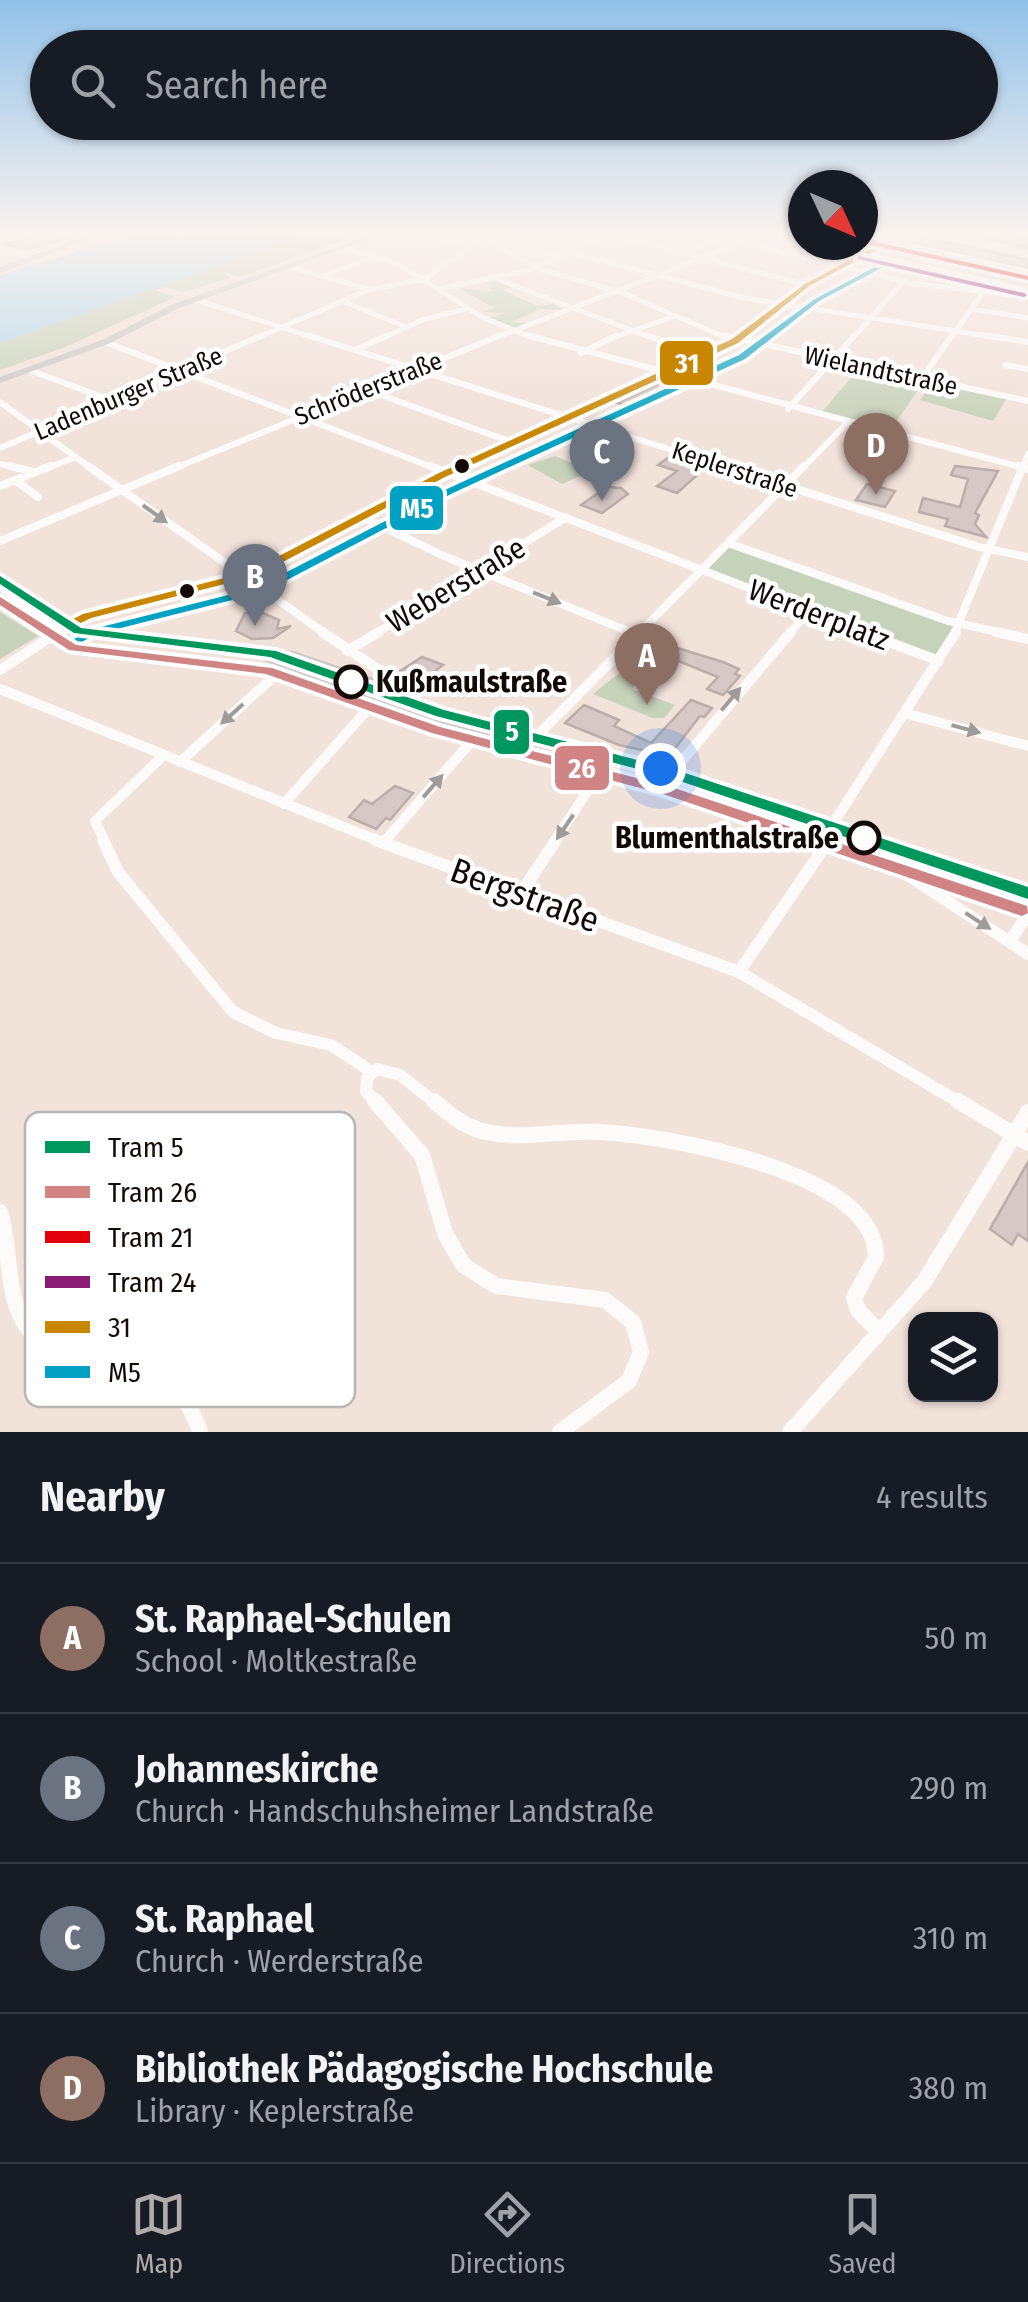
<!DOCTYPE html>
<meta charset="utf-8">
<style>
body{margin:0;font-family:"Fira Sans Condensed",sans-serif;background:#242831;color:#f1f3f6}
.controls{position:absolute;right:30px;bottom:30px;display:grid;overflow:hidden;border-radius:20px;box-shadow:0 2px 8px #0004}
.controls button{width:90px;height:90px;display:grid;place-items:center;padding:0;border:0;border-bottom:2px solid #363941;background:#171b24;color:#f1f3f6;font:50px sans-serif}
.compass{position:absolute;left:788px;top:170px;width:90px;height:90px;border-radius:50%;background:#171b24;box-shadow:0 2px 8px #0004;rotate:134deg}
.you{position:absolute;left:660px;top:768px;width:35px;height:35px;margin:-25px;border:8px solid #fff;border-radius:50%;background:#1a73e8;box-shadow:0 0 0 15px #1a73e833}
.badge{display:grid;place-items:center;width:65px;height:65px;border-radius:50%;background:#b0acab;color:#fff;font-size:32px;font-weight:700}
.pin{position:absolute;translate:-50% -82px;filter:drop-shadow(0 2px 5px #0008)}
.pin::after{content:'';position:absolute;top:52px;width:35px;height:30px;background:inherit;clip-path:polygon(0 0,100% 0,50% 100%)}
.list{margin:0;padding:0;list-style:none}
h2{display:flex;justify-content:space-between;align-items:center;height:130px;margin:0;padding:0 40px;font-size:42px}
h2 small{font-size:32px;font-weight:400;color:#9ea1a6}
.list li{display:grid;grid-template-columns:65px 1fr auto;gap:30px;align-items:center;box-sizing:border-box;height:150px;padding:0 40px;border-top:2px solid #363941}
.list b{display:block;font-size:38px;white-space:nowrap}
.list p{margin:0;font-size:32px;white-space:nowrap;color:#9ea1a6}
.list em{font-size:32px;font-style:normal;color:#9ea1a6}
.icon{flex:none;width:55px;height:55px;fill:none;stroke:currentColor;stroke-width:2;stroke-linecap:round;stroke-linejoin:round}
.map{position:relative;flex:none;width:1028px;height:1432px;overflow:hidden}
.search{position:absolute;background:#171b24;box-shadow:0 2px 8px #0004;left:30px;right:30px;top:30px;height:110px;display:flex;align-items:center;gap:25px;box-sizing:border-box;padding:0 35px;border-radius:55px;color:#9ea1a6;font-size:38px}
.sheet{height:730px;background:#171b24}
nav{display:flex;justify-content:space-around;align-items:center;box-sizing:border-box;height:140px;border-top:2px solid #363941;background:#171b24;font-size:28px;color:#9ea1a6}
nav a{display:grid;justify-items:center;gap:5px}
nav .on{color:#b0acab}
.map>svg:first-child{display:block}
.green{fill:#c7d2bb}
.water{fill:#b1d8eb}
.building{fill:#d6c9c5;stroke:#bbaeaa;stroke-width:2.5}
.lines{fill:none;stroke-linecap:round;stroke-linejoin:round}
.street-far5{stroke:#fdfbf9;stroke-width:5}
.street-far4{stroke:#fdfbf9;stroke-width:6}
.street-far3{stroke:#fdfbf9;stroke-width:8}
.street-far2{stroke:#fdfbf9;stroke-width:10}
.street-far1{stroke:#fdfbf9;stroke-width:12}
.street{stroke:#fdfbf9;stroke-width:16}
.secondary{fill:#cbc7c4;fill-rule:evenodd}
.primary{fill:#cac4c0;fill-rule:evenodd}
.bus-1-casing{stroke:#fff;stroke-width:8}
.bus-2-casing{stroke:#fff;stroke-width:8}
.bus-1{fill:#c98701;fill-rule:evenodd}
.bus-2{fill:#01a1c4;fill-rule:evenodd}
.tram-1-casing{stroke:#fff;stroke-width:8}
.tram-2-casing{stroke:#fff;stroke-width:8}
.tram-3-casing{stroke:#fff;stroke-width:8}
.tram-4-casing{stroke:#fff;stroke-width:8}
.tram-1{fill:#00975f;fill-rule:evenodd}
.tram-2{fill:#d18484;fill-rule:evenodd}
.tram-3{fill:#e2000a;fill-rule:evenodd}
.tram-4{fill:#8b1c75;fill-rule:evenodd}
.oneway{fill:#9f9b98}
.bus-dot{fill:#130a06;stroke:#fff;stroke-width:4}
.stop-dot{fill:#fff;stroke:#130a06;stroke-width:5}
.labels{text-anchor:middle;stroke-width:9;stroke-linejoin:round;paint-order:stroke}
.far-street-label{font-size:25px;fill:#130a06;stroke:#fff}
.street-label{font-size:30px;fill:#130a06;stroke:#fff}
.stop-label{font-size:30px;font-weight:bold;fill:#130a06;stroke:#fff;text-anchor:start}
.near-street-label{font-size:35px;fill:#130a06;stroke:#fff}
.key{fill:#fff;stroke:#b8b6b4;stroke-width:2.5}
.key-label{font-size:28px;fill:#130a06}
.line-badge{stroke:#fff;stroke-width:4}
.badge-label{font-size:28px;text-anchor:middle;font-weight:bold;fill:#fff}
</style>
<div class="map">
<svg width="1028" height="1432" viewBox="0 0 1028 1432">
<rect width="100%" height="100%" fill="#f1e2da"/>
<!-- green -->
<path class="green" d="M313 232H366L240 277 224 272 230 278 183 292 165 287 155 290 175 297 63 348 0 370V343Z
M498 281 511 287 502 290 538 306 553 304 564 310 541 309 510 323H527L514 328 490 318 505 313 483 312 495 308 458 288 492 291 488 287 497 285 482 284Z
M861 366 924 381 890 431 821 413Z
M931 384 1007 398 993 421 920 400Z
M555 456 580 466 597 457 611 462 562 484 528 465Z
M729 545 956 625 937 657 705 568Z
M0 612 38 636 0 659Z
M624 669 642 677 632 689 675 705 664 718H653L593 694Z"/>
<!-- water -->
<path class="water" d="M143 232H184L171 241 198 232H313L0 343V275Z"/>
<!-- building -->
<path class="building" d="M27 232H87L29 249 3 244 26 238Z
M958 232H998L1028 238V248Z
M928 238 1028 260V270L915 244Z
M660 383 680 388 639 410 617 403Z
M669 457 704 469 677 493 657 486 677 471 658 465Z
M955 466 998 471 975 513 979 515 975 524 986 537 945 526 948 519 919 512 923 498 960 507 968 479 951 475Z
M867 484 895 491 885 507 856 500Z
M607 487 621 488 628 494 602 513 581 505Z
M245 613H263L279 620 277 629 291 626 273 638 252 639 236 631Z
M648 639 723 662 739 669 735 674 740 676 723 695 707 689 718 677 656 652 636 672 621 666Z
M422 657 443 665 420 683 399 672Z
M691 700 712 708 704 717 700 716 669 756 619 745 565 723 584 705 619 720 614 726 651 743Z
M395 786 413 793 390 820 386 818 376 829 349 817 364 800 372 804Z
M1028 1162V1241L1018 1234 1012 1245 990 1229Z"/>
<g class="lines">
<!-- street-far5 -->
<path class="street-far5" d="M400 232 470 243
M602 232 807 285
M700 232 910 283 1028 297
M929 232 1028 254
M0 236 11 232
M483 236 539 269 623 293 727 338
M893 245 920 232
M342 247 398 264 482 317 533 338
M0 250 35 257
M570 252 744 298 1000 338
M513 253 529 250 560 256
M682 253 721 238
M287 266 367 289
M323 276 376 256
M497 279 652 338
M438 289 533 269 607 233
M193 299 315 338
M342 301 406 327
M971 309 1028 318
M257 338 368 290 425 279 485 235
M383 338 422 320 465 309
M495 338 739 244
M612 338 675 316
M853 338 903 282
M951 338 983 292"/>
<!-- street-far4 -->
<path class="street-far4" d="M307 335 732 469
M527 335 1028 469
M646 335 701 356
M721 335 1028 401
M983 335 1028 342
M105 342 437 469
M355 350 388 335
M581 353 617 335
M1005 365 1028 369
M29 370 111 400
M922 378 952 335
M364 389 514 443
M0 402 92 469
M788 409 855 335
M0 448 263 335
M0 464 20 469
M45 469 76 457
M173 469 501 335
M802 469 846 424
M1022 469 1028 454"/>
<!-- street-far3 -->
<path class="street-far3" d="M10 466 33 472
M88 466 326 634
M430 466 869 634
M724 466 979 547 1028 557
M1018 466 1028 469
M15 480 38 497
M0 486 51 466
M362 517 446 557 635 634
M0 541 179 466
M728 543 948 621 1007 634
M0 604 19 595
M55 634 64 628
M375 634 565 518
M638 634 804 466
M789 634 809 611
M954 634 1023 466"/>
<!-- street-far2 -->
<path class="street-far2" d="M322 632 390 677 397 690
M629 632 635 634
M862 632 939 661
M996 632 1028 639
M347 651 379 632
M0 670 58 632
M0 689 381 842
M904 713 1028 746
M531 742 640 632
M180 762 284 667
M670 775 791 632
M284 804 375 701
M854 840 857 842
M105 842 95 821 164 755
M384 842 483 728
M554 842 608 760
M827 842 836 819 956 632"/>
<!-- street-far1 -->
<path class="street-far1" d="M103 840 118 872 233 1012 276 1033 331 1045 372 1072
M375 840 739 972 962 1104
M854 840 1028 954
M383 843 386 840
M521 893 556 840
M1010 941 1028 914
M739 972 829 840
M377 1104 366 1091 367 1078 377 1069 400 1075 437 1104"/>
<!-- street -->
<path class="street" d="M375 1101 422 1155 445 1233 463 1265 496 1286 605 1300 633 1322 641 1352 629 1381 560 1432
M434 1101C448 1113 462 1125 479 1130 518 1142 561 1129 601 1132 666 1136 877 1171 876 1257L854 1298 858 1310 879 1332
M958 1101 1028 1143
M0 1212C11 1246 5 1287 22 1319 65 1395 163 1320 200 1432
M790 1432 924 1282 1028 1112"/>
<!-- secondary -->
<path class="secondary" d="M384 232H406L376 237 179 308 108 344 0 383V377L102 340 173 304 373 234Z
M883 242 889 243 810 287 738 343 446 477 256 577 92 619 76 627 80 629 294 651 409 690 443 710 444 715 676 771 1028 888V902L667 780 383 709 283 672 257 656 71 636 59 631 58 627 0 587V577L67 621 82 613 248 571 438 473 732 339 804 283ZM279 658 292 659 399 696 420 709 392 702 293 666Z"/>
<!-- primary -->
<path class="primary" d="M98 232H109L0 273V267Z
M863 241 1028 279V285L861 245Z"/>
<defs>
<path id="bus-1" d="M885 241 1028 273V277L886 245 809 286 738 343 445 477 256 576 91 618 64 631 0 586V578L65 623 83 614 248 572 439 473 732 339 805 284Z"/>
<path id="bus-2" d="M888 260 1027 292 1024 294 889 264 819 301 745 359 453 493 264 592 97 634 72 647 66 644 89 630 256 588 447 489 739 355 815 299Z"/>
</defs>
<!-- bus-1 casing -->
<use href="#bus-1" class="bus-1-casing"/>
<!-- bus-2 casing -->
<use href="#bus-2" class="bus-2-casing"/>
<!-- bus-1 -->
<use href="#bus-1" class="bus-1"/>
<!-- bus-2 -->
<use href="#bus-2" class="bus-2"/>
<defs>
<path id="tram-1" d="M0 576 81 628 276 651 444 710 676 770 1028 887V899L668 777 436 716 270 657 74 633 0 584Z"/>
<path id="tram-2" d="M0 597 76 645 272 668 440 727 671 787 1027 906 1028 913 1022 916 663 794 432 733 266 674 69 650 0 605Z"/>
<path id="tram-3" d="M863 239 1028 276V280L863 243Z"/>
<path id="tram-4" d="M859 256 1024 293 1027 295 1024 297 857 259Z"/>
</defs>
<!-- tram-1 casing -->
<use href="#tram-1" class="tram-1-casing"/>
<!-- tram-2 casing -->
<use href="#tram-2" class="tram-2-casing"/>
<!-- tram-3 casing -->
<use href="#tram-3" class="tram-3-casing"/>
<!-- tram-4 casing -->
<use href="#tram-4" class="tram-4-casing"/>
<!-- tram-1 -->
<use href="#tram-1" class="tram-1"/>
<!-- tram-2 -->
<use href="#tram-2" class="tram-2"/>
<!-- tram-3 -->
<use href="#tram-3" class="tram-3"/>
<!-- tram-4 -->
<use href="#tram-4" class="tram-4"/>
</g>
<!-- one-way arrows -->
<defs><path id="oneway-solid" d="M-6-.8H1V-3.2L6.5 0L1 3.2V.8H-6Z" transform="scale(2.5)"/></defs>
<g class="oneway">
<use href="#oneway-solid" transform="translate(155 514) rotate(36)"/>
<use href="#oneway-solid" transform="translate(547 598) rotate(22)"/>
<use href="#oneway-solid" transform="translate(731 699) rotate(-50)"/>
<use href="#oneway-solid" transform="translate(232 714) rotate(138)"/>
<use href="#oneway-solid" transform="translate(966 729) rotate(15)"/>
<use href="#oneway-solid" transform="translate(433 786) rotate(-49)"/>
<use href="#oneway-solid" transform="translate(565 827) rotate(124)"/>
<use href="#oneway-solid" transform="translate(978 921) rotate(33)"/>
</g>
<!-- sky -->
<linearGradient id="sky" x2="0" y2="1"><stop stop-color="#92c2e9"/><stop offset="0.54" stop-color="#f9f2ee"/><stop offset="1" stop-color="#f9f2ee" stop-opacity="0"/></linearGradient>
<rect width="1028" height="432" fill="url(#sky)"/>
<!-- markers -->
<g class="bus-dot">
<circle cx="462" cy="466" r="9"/>
<circle cx="187" cy="591" r="9"/>
</g>
<g class="stop-dot">
<circle cx="351" cy="682" r="15"/>
<circle cx="864" cy="838" r="15"/>
</g>
<g class="labels">
<!-- far-street labels -->
<g class="far-street-label">
<text transform="translate(881 370) rotate(12)" y="9">Wielandtstraße</text>
<text transform="translate(368 388) rotate(-22)" y="9">Schröderstraße</text>
<text transform="translate(128 393) rotate(-23)" y="9">Ladenburger Straße</text>
<text transform="translate(735 469) rotate(18)" y="9">Keplerstraße</text>
</g>
<!-- street labels -->
<g class="street-label">
<text transform="translate(456 585) rotate(-31)" y="10">Weberstraße</text>
<text transform="translate(819 615) rotate(21)" y="10">Werderplatz</text>
</g>
<!-- stop labels -->
<g class="stop-label">
<text x="376" y="692">Kußmaulstraße</text>
<text x="839" y="848" text-anchor="end">Blumenthalstraße</text>
</g>
<!-- near-street labels -->
<g class="near-street-label">
<text transform="translate(525 895) rotate(20)" y="12">Bergstraße</text>
</g>
</g>
<!-- legend -->
<rect x="25" y="1112" width="330" height="295" rx="15" class="key"/>
<rect x="45" y="1141" width="45" height="12" fill="#00975f"/>
<rect x="45" y="1186" width="45" height="12" fill="#d18484"/>
<rect x="45" y="1231" width="45" height="12" fill="#e2000a"/>
<rect x="45" y="1276" width="45" height="12" fill="#8b1c75"/>
<rect x="45" y="1321" width="45" height="12" fill="#c98701"/>
<rect x="45" y="1366" width="45" height="12" fill="#01a1c4"/>
<g class="key-label">
<text x="108" y="1157">Tram 5</text>
<text x="108" y="1202">Tram 26</text>
<text x="108" y="1247">Tram 21</text>
<text x="108" y="1292">Tram 24</text>
<text x="108" y="1337">31</text>
<text x="108" y="1382">M5</text>
</g>
<g class="line-badge">
<rect x="658" y="339" width="57" height="48" rx="10" fill="#c98701"/>
<rect x="388" y="484" width="57" height="48" rx="10" fill="#01a1c4"/>
<rect x="492" y="708" width="39" height="48" rx="10" fill="#00975f"/>
<rect x="553" y="744" width="58" height="48" rx="10" fill="#d18484"/>
</g>
<g class="badge-label">
<text x="687" y="373">31</text>
<text x="417" y="518">M5</text>
<text x="512" y="741">5</text>
<text x="582" y="778">26</text>
</g>
</svg>
<div class="controls">
<button><svg class="icon" aria-label="layers" viewBox="0 0 24 24"><path d="M12 4l9 5-9 5-9-5zM3 14l9 5 9-5"/></svg></button>
</div>
<svg class="compass" viewBox="-18 -18 36 36"><path d="M0-13l5 13h-10z" fill="#e53935"/><path d="M0 13l5-13h-10z" fill="#9ea1a6"/></svg>
<div class="you"></div>
<div class="pin badge" style="left:647px;top:705px;background:#8d6e63">A</div>
<div class="pin badge" style="left:255px;top:626px;background:#6b7280">B</div>
<div class="pin badge" style="left:602px;top:501px;background:#6b7280">C</div>
<div class="pin badge" style="left:876px;top:495px;background:#8d6e63">D</div>
<div class="search"><svg class="icon" aria-label="search" viewBox="0 0 24 24"><circle cx="10" cy="10" r="6"/><path d="M15 15l6 6"/></svg>Search here</div>
</div>
<section class="sheet">
<h2>Nearby<small>4 results</small></h2>
<ul class="list">
<li><span class="badge" style="background:#8d6e63">A</span><div><b>St. Raphael-Schulen</b><p>School · Moltkestraße</p></div><em>50 m</em></li>
<li><span class="badge" style="background:#6b7280">B</span><div><b>Johanneskirche</b><p>Church · Handschuhsheimer Landstraße</p></div><em>290 m</em></li>
<li><span class="badge" style="background:#6b7280">C</span><div><b>St. Raphael</b><p>Church · Werderstraße</p></div><em>310 m</em></li>
<li><span class="badge" style="background:#8d6e63">D</span><div><b>Bibliothek Pädagogische Hochschule</b><p>Library · Keplerstraße</p></div><em>380 m</em></li>
</ul>
</section>
<nav>
<a class="on"><svg class="icon" aria-label="map" viewBox="0 0 24 24"><path d="M3 6l6-2 6 2 6-2v14l-6 2-6-2-6 2zM9 4v14M15 6v14"/></svg>Map</a>
<a><svg class="icon" aria-label="directions" viewBox="0 0 24 24"><path d="M12 3l9 9-9 9-9-9zM9 14v-3h6M13 9l2 2-2 2"/></svg>Directions</a>
<a><svg class="icon" aria-label="saved" viewBox="0 0 24 24"><path d="M7 4h10v16l-5-4-5 4z"/></svg>Saved</a>
</nav>
